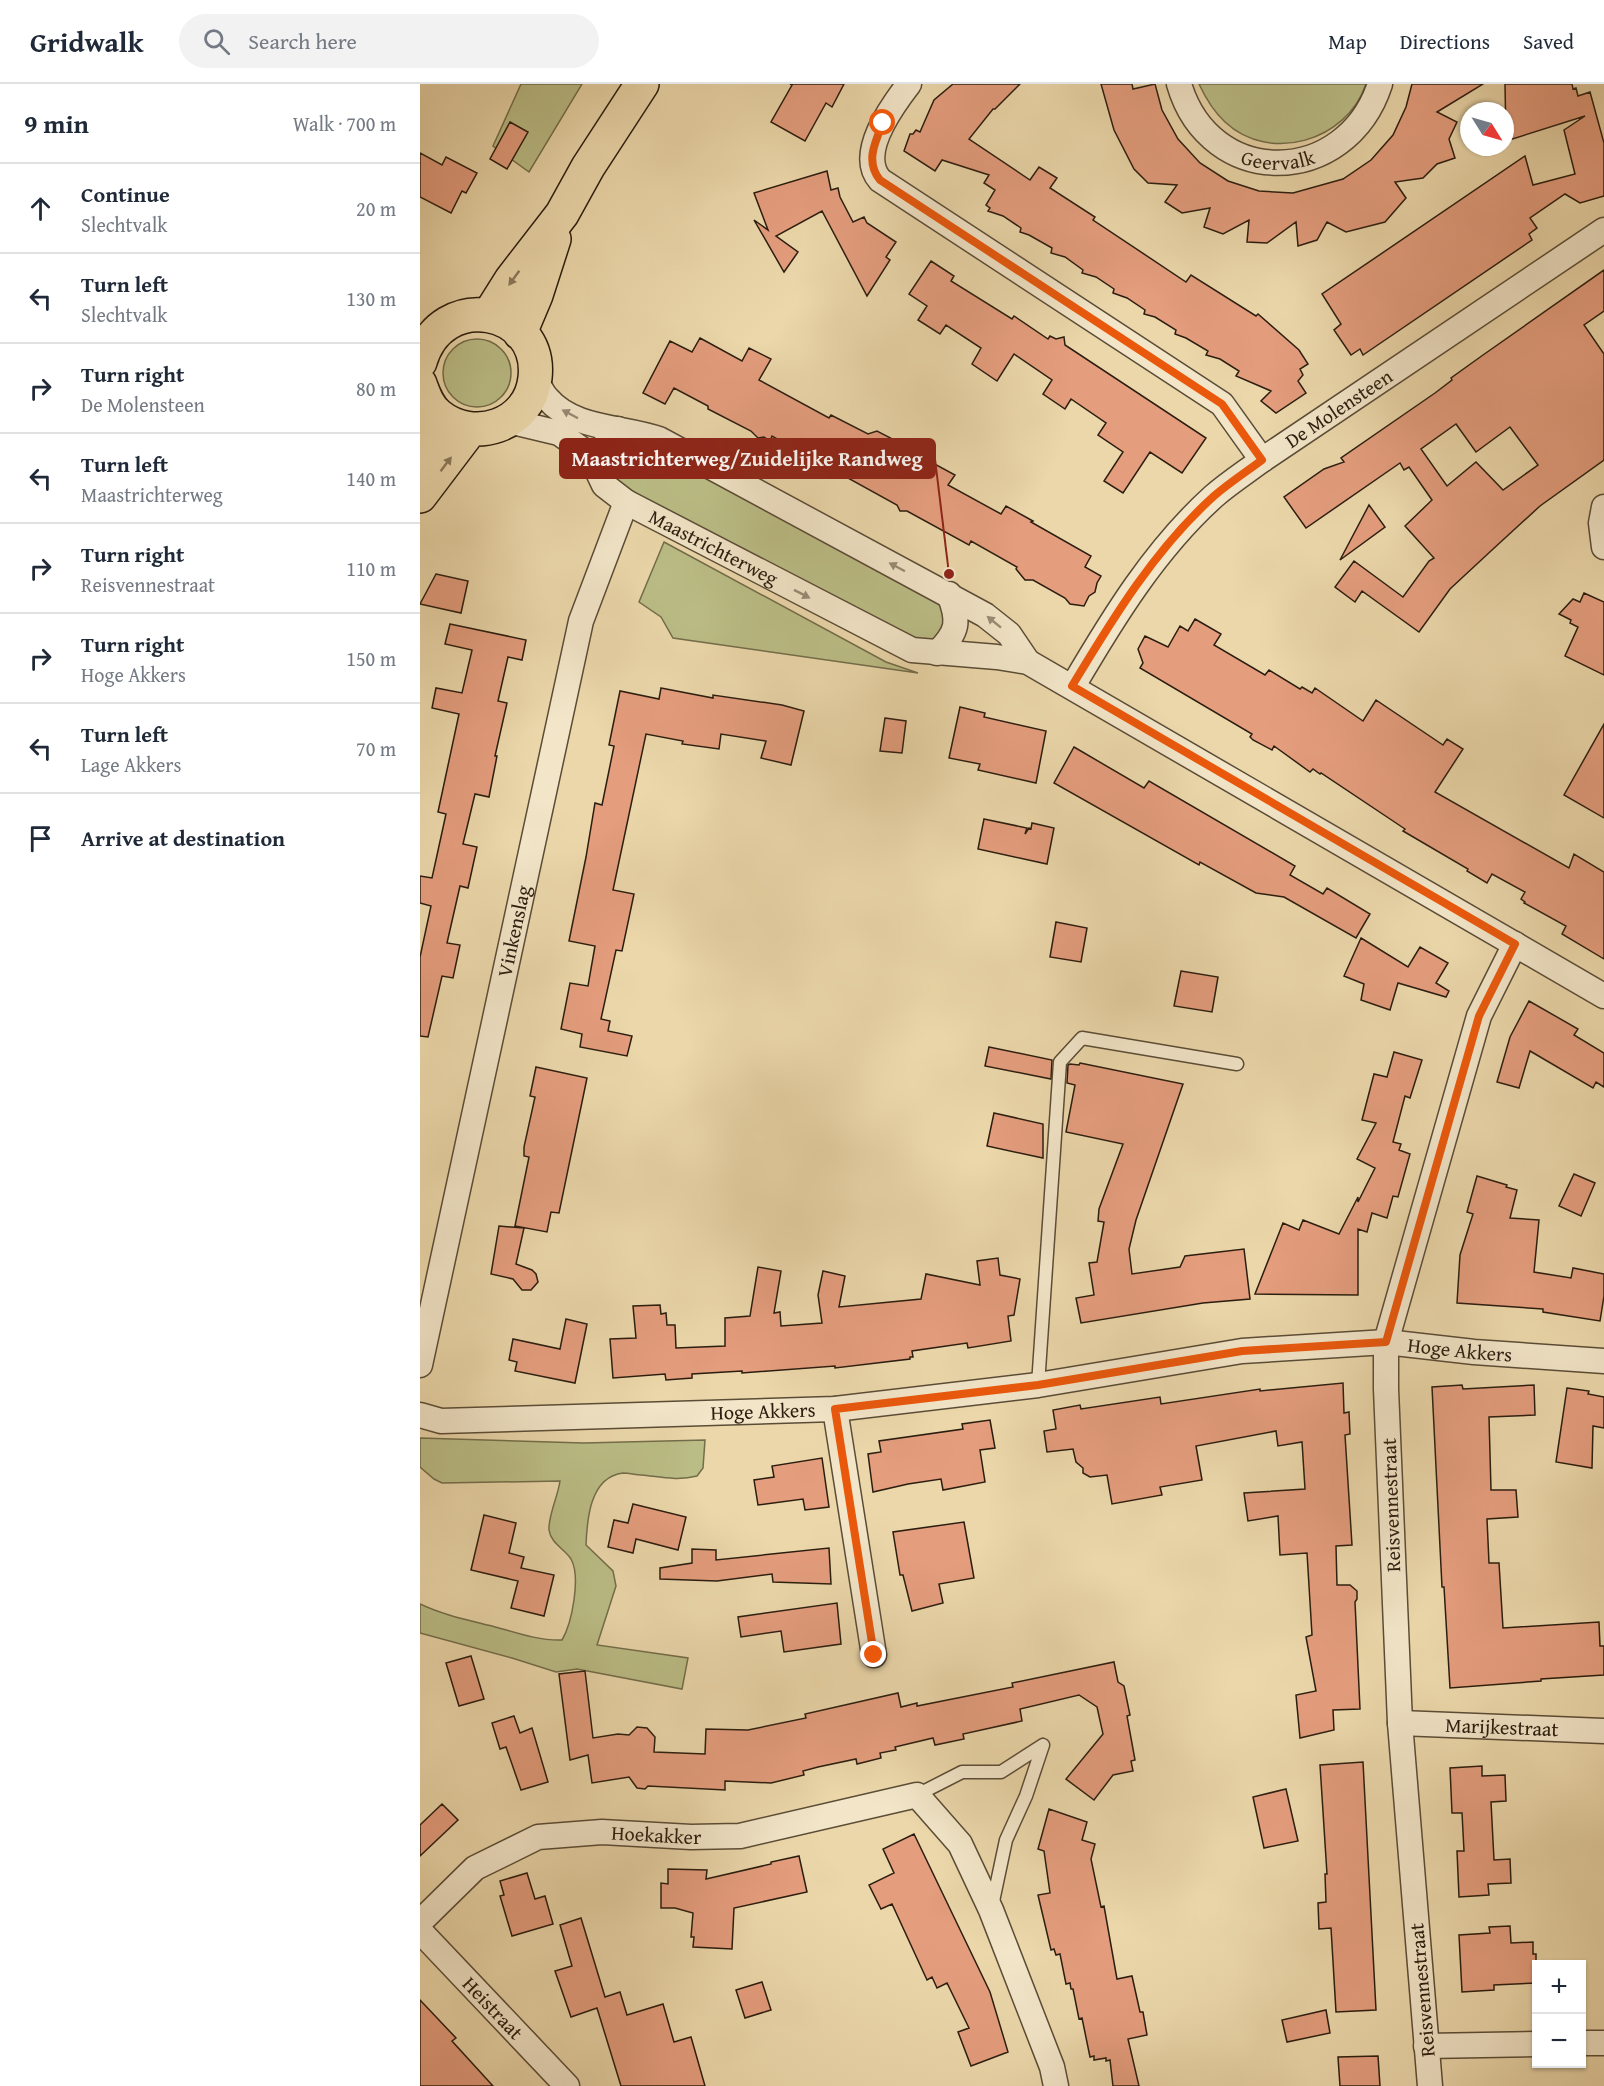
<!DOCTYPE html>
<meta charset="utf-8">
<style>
body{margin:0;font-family:"Gentium Book Plus",serif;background:#f2f2f3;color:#1f2937}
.controls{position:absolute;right:18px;bottom:18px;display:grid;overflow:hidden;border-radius:0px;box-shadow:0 2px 4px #0004}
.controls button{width:54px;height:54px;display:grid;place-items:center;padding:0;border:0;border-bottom:2px solid #e0e1e3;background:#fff;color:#1f2937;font:30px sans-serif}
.compass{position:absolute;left:1040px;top:18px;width:54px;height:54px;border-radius:50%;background:#fff;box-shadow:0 2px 4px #0004;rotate:127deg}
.stop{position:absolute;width:18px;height:18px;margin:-14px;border:4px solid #ea580c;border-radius:50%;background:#fff}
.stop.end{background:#ea580c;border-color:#fff;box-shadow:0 2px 6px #0008}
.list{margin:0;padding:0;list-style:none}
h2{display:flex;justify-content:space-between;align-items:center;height:78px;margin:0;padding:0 24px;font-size:26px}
h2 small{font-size:20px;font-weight:400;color:#747a83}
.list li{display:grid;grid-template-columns:39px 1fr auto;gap:18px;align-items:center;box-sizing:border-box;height:90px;padding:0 24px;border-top:2px solid #e0e1e3}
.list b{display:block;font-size:22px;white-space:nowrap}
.list p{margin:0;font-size:20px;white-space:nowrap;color:#747a83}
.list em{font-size:20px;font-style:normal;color:#747a83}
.icon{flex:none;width:33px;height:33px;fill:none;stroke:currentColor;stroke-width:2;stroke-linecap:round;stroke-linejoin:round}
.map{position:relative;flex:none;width:1184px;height:2002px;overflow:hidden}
header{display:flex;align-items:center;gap:36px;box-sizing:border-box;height:84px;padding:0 30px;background:#fff;border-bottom:2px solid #e0e1e3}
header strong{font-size:28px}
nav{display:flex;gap:33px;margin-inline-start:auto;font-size:21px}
.search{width:420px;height:54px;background:#f2f2f3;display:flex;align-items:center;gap:15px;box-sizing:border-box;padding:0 21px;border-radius:33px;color:#747a83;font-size:22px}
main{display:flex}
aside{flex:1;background:#fff}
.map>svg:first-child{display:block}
.green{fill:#bbbd86;stroke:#736d4a;stroke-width:1.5}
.building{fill:#e49d7d;stroke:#2b1d0f;stroke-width:1.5;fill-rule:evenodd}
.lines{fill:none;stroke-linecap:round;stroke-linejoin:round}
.lane-casing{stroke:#5b4c36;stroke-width:15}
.street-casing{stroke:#5b4c36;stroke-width:27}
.primary-casing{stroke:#2b1d0f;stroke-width:36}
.lane{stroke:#f2e5c8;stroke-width:12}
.street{stroke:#f2e5c8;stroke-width:24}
.primary{stroke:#ebd7aa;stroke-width:33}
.oneway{fill:#8b7a5c}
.oneway2{fill:#988b75}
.route{stroke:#ea580c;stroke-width:8}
.labels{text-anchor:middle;stroke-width:4.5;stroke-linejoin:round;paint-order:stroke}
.street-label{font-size:20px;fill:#2b1d0f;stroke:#f2e5c8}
.leader{fill:none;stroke:#8f2418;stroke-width:2}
.callout-dot{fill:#8f2418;stroke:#f2e5c8;stroke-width:2}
.callout{fill:#8f2418;stroke:#8f2418;stroke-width:2}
.callout-label{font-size:21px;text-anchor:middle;font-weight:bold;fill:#fff}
</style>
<header>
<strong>Gridwalk</strong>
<div class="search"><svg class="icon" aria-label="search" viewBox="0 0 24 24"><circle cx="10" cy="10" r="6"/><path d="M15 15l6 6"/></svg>Search here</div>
<nav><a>Map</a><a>Directions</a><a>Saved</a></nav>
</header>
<main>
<aside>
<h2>9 min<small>Walk · 700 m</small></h2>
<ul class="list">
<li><svg class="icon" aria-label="ahead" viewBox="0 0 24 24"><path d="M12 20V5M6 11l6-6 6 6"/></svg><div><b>Continue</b><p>Slechtvalk</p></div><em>20 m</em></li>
<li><svg class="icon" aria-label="left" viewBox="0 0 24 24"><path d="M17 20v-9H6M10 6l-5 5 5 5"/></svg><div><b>Turn left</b><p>Slechtvalk</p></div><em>130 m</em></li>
<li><svg class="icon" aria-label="right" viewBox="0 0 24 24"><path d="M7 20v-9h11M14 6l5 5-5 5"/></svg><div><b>Turn right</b><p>De Molensteen</p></div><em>80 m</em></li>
<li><svg class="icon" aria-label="left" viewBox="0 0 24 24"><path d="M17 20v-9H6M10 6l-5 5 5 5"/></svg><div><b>Turn left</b><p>Maastrichterweg</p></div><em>140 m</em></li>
<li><svg class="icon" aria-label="right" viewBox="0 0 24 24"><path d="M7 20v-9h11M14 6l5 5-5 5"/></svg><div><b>Turn right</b><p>Reisvennestraat</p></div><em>110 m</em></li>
<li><svg class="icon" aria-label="right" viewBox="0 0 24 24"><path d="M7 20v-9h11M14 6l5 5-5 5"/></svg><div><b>Turn right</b><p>Hoge Akkers</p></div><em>150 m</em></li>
<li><svg class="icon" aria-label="left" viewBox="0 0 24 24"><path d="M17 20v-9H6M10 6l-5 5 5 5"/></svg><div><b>Turn left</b><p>Lage Akkers</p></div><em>70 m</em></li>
<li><svg class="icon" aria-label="arrive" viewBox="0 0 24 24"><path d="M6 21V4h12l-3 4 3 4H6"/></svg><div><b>Arrive at destination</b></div></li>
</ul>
</aside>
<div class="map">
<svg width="1184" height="2002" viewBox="0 0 1184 2002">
<rect width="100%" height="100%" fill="#ebd7aa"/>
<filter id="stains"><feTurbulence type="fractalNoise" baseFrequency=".00333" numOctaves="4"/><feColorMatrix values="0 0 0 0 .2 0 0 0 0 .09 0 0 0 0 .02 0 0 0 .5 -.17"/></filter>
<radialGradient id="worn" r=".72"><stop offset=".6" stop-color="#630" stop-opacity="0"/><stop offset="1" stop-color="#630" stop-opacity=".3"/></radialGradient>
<!-- green -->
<path class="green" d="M101 0H162L109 88 73 62Z
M779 0H946C927 57 850 80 805 38 793 27 786 15 779 0Z
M23 289a34 34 0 1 1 68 0a34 34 0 1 1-68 0Z
M198 357H223L517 513 529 527 528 543 506 563 189 397 188 367Z
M244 458 466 578 498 589 253 554 241 533 219 518Z
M0 1354 164 1359 285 1356 283 1384 277 1392C258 1397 241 1393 222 1391 216 1391 209 1389 203 1389 170 1393 167 1435 166 1461L193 1487 196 1502 177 1561 268 1574 262 1605 157 1585 136 1588 92 1574 0 1549V1520C23 1531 48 1536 72 1542 94 1548 119 1557 142 1556 152 1539 161 1493 151 1475 145 1465 131 1460 129 1446 128 1432 138 1412 140 1397L22 1399 14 1395 0 1383Z"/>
<!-- building -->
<path class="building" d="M370 0H424L412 23 406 19 385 57 351 38 372 1Z
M533 0H600L575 25H573L549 55 610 96 619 83 637 94 630 104 675 133 673 136 766 198 771 191 836 232 838 230 879 266 888 280 880 285 883 291 878 297 886 309 856 329 841 317 851 307 816 292 819 287 800 275 786 271 788 267 766 254 755 250 756 246 735 233 724 230 725 226 707 214 693 209 694 205 676 193 662 189 663 186 645 173 631 169 632 164 609 151 600 148 601 144 583 132 568 127 570 124 566 121 575 106 564 99 569 91 522 76 515 87 484 67 490 50H493L496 46 500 48 514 16Z
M681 0H712L713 5 735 0 742 26 758 55 780 79 808 97 839 107 873 109 923 95 951 76 973 51 986 23 992 0H1063L1017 28 1037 38 1029 55 1035 74 1017 80 1003 94 975 98 986 114 965 138 926 148 907 138 897 156 878 162 876 138 847 159 827 158 829 136 803 150 784 143 790 124 762 129 745 118 757 101 728 99 714 85 694 46Z
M1085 0H1152L1153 5 1156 4 1158 12 1170 8 1184 59V112L1160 119 1145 110 1110 134 1117 144 1109 150 1112 156 943 271 940 265 931 271 914 246 921 240 902 210 1105 72 1113 101 1155 90 1144 46 1165 32 1086 57Z
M90 38 108 48 87 85 70 75Z
M0 69 22 81 26 73 57 89 46 109 42 107 31 129 0 113Z
M407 87 411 106 418 104 420 113 433 138 444 133 447 139 476 158 466 173 470 176 447 212 402 127 356 152 378 168 364 188 334 136 348 146 334 109Z
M511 177 534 192 531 197 592 235 594 232 628 255 630 252 636 255 644 253 645 261 786 354 762 389 730 368 703 409 684 397 703 368 678 351 686 339 651 315 645 325 623 310 632 296 594 270 577 297 552 280 561 264 526 241 520 250 498 236 507 222 489 210Z
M1184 186V227L1164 241 1184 270V376L1120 422 1072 466 1030 505 999 548 942 507 935 518 915 503 934 477 983 513 1009 477 1014 474 985 442 1012 416 989 383 984 386 980 379 886 444 864 413 904 385 924 378 921 374 1015 309 1032 296 1031 294 1063 271ZM1036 340 1056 368 1090 343 1118 381 1083 406 1056 378 1027 402 1001 365Z
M280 254 322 277 329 264 351 275 339 296 409 334 411 331 448 350 457 347 486 362 485 364 535 391 528 401 581 430 586 422 613 437 611 438 671 472 665 483 681 492 677 499 675 508 669 512 664 522 650 520 645 514 613 496H605L596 485 597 483 551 457 549 461 487 427H480L477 421 352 352 350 357 344 353 338 354 331 347 288 325V322L254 304 245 320 223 309 250 257 272 268Z
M949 421 965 443 920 476Z
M16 490 48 497 41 529 0 520Z
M1164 509 1184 518V591L1145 572 1158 543 1150 539 1151 536 1139 530 1153 515 1160 518Z
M775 535 801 550 794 561 845 591 849 586 880 605 882 603 892 609 895 604 943 637 956 616 1023 661 1027 655 1043 665 1015 708 1149 784 1154 770 1184 788V875L1142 850 1146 842 1104 819 1105 818 1101 815 1105 808 1072 790 1067 799 1047 787 1048 785 983 747 985 745 901 689 900 690 893 685 890 688 854 662 852 666 833 656 830 653 832 650 720 584 723 579 718 565 725 552 748 563 760 542 768 547Z
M30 540 106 556 102 576 88 573 78 617 87 619 75 672H77L69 713 55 710 43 760 57 763 48 804 40 802 27 859 40 861 33 894 22 892 8 953 0 952V873L11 822 0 819V792L12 794 26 730 18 728 39 630 12 624 16 604 42 609 52 566 25 560Z
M241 604 293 614V611L362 621 384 627 371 681 341 674 346 657 301 650 299 665 262 660 263 657 226 650 193 806 214 810 202 867 196 866 181 935 190 937 188 947 212 952 207 972 160 963 162 950 141 945 150 899 168 902 175 862 149 857 166 773 175 719 182 721 194 662 189 661 200 607 239 615Z
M540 623 565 629 564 633 626 647 616 699 558 686 560 680 529 674Z
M465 634 486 637 482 669 460 667Z
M1184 640V734L1144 711Z
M654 663 724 704 729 697 875 782 870 791 903 810 907 804 950 830 936 854 864 813 836 809 780 778 779 781 634 699Z
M564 735 607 744 605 750 609 744 611 745 612 739 634 744 627 780 558 765Z
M636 838 667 844 661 878 630 873Z
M941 854 988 883 1000 863 1028 879 1016 899 1029 907 1026 913 978 899 970 926 941 916 944 900 924 892Z
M761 887 798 893 792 928 754 922Z
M1109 917 1158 945 1154 951 1184 969V1003L1176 998 1173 1004 1110 967 1099 1004 1077 998 1090 953Z
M569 963 632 976 631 995 565 982Z
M974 968 1002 976 990 1014 985 1012 973 1058 981 1060 979 1066 990 1070 978 1113 973 1112 967 1134 952 1129 947 1148 938 1145V1211L835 1210 863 1139 879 1146 883 1136 919 1150 938 1113V1118L955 1084 937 1075 956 1039 942 1036 954 990 967 993Z
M660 979 763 1000 716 1136 709 1165 712 1190 760 1183 765 1172 824 1165 830 1215 783 1219 661 1239 656 1214 674 1211 669 1179 677 1178 684 1138 678 1137 679 1125 703 1060 646 1048 655 1001 647 999 648 981 650 980 659 981Z
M116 983 167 994 139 1129 131 1128 127 1148 95 1142 109 1073 104 1072V1063L115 1013 110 1012Z
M574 1029 623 1040V1074L567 1062Z
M1154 1090 1175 1099 1161 1132 1139 1122Z
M1057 1092 1087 1101 1086 1103 1097 1106 1090 1134 1119 1136 1114 1188 1151 1194 1153 1184 1184 1190V1212L1180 1237 1123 1228V1225L1037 1219 1040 1171 1053 1130 1047 1128Z
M79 1142 104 1144 96 1180 112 1186 116 1190 118 1198 111 1206H102L93 1195 71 1190Z
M578 1174 580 1191 600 1195 594 1231 588 1232 591 1257 548 1264 547 1259 492 1267 493 1273H490V1275L415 1284V1282L322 1289V1287L272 1290V1294L246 1296 245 1290 193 1294 190 1255 216 1254 213 1222 240 1221 241 1230 246 1229 247 1241H255L256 1264 305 1262V1234L330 1232 338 1183 361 1187 354 1229 360 1228 361 1242 402 1239 398 1211 403 1187 425 1192 419 1223 501 1215 506 1190 560 1201 557 1177Z
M146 1235 167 1240 155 1299 95 1287 97 1278 89 1276 93 1255 140 1265Z
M923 1299 924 1329 929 1328 930 1350 925 1351 932 1461 916 1462 917 1501H930L937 1507V1515L935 1518 940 1625 913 1626 914 1646 880 1654 876 1611 896 1607 886 1553 892 1551 887 1469 860 1471 858 1432 828 1437 824 1409 885 1405 882 1358 858 1362 856 1347 776 1362 782 1396 740 1403 742 1411 692 1420 687 1391 670 1393 663 1389V1384L656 1378 653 1365 627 1368 624 1347 636 1345 633 1326 660 1321 661 1325 740 1313 741 1320 840 1305V1307Z
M1042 1301 1043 1305 1114 1301 1115 1331 1069 1333 1071 1406H1096L1098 1433 1067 1435 1069 1479H1079L1083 1544 1179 1538 1180 1562H1184V1591L1121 1595V1597L1030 1604 1024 1503H1022L1012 1303Z
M1147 1304 1169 1307 1168 1310 1184 1313V1344L1173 1342 1172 1384 1136 1378Z
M570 1336 575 1364 560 1366 565 1398 523 1406 521 1395 488 1400 453 1408 448 1370 461 1368 459 1357 543 1345 542 1340Z
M402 1374 409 1423 385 1426 383 1415 338 1421 334 1396 354 1393 352 1382Z
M213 1420 266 1433 258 1466 216 1455 213 1469 188 1463 194 1436 208 1439Z
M64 1431 96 1439 89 1469 104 1473 101 1484 134 1491 124 1532 91 1524 98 1497 51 1486Z
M544 1438 554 1494 519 1500 523 1519 492 1527 483 1491H480L473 1448Z
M409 1464 411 1500 353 1498 352 1490 297 1497 240 1495V1484L272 1479V1465L296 1466V1476Z
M417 1519 421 1560 364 1568 361 1547 321 1553 318 1533Z
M51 1572 64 1615 39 1622 26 1579Z
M694 1578 698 1598 704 1602 710 1631 707 1632 715 1676 711 1677 713 1687 693 1691 674 1716 646 1695 683 1650 677 1623 659 1611 600 1625 602 1637 543 1650 544 1655 515 1661 513 1654 475 1663 476 1666 460 1669 461 1674 437 1680 436 1675 398 1683 383 1687 384 1691 351 1699 305 1697V1706L228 1702 225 1705 217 1704 209 1693 172 1699 168 1671 150 1676 139 1590 165 1587 173 1654 198 1650 209 1651 217 1643 227 1644 235 1653 234 1668 285 1670 286 1645 328 1646 386 1634 385 1630 478 1609 481 1623 497 1619V1622L593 1603 592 1599Z
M94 1632 100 1649 112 1644 128 1698 101 1706 86 1663 80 1665 72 1639Z
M943 1678 956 1926 916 1928 911 1844 899 1845 898 1819 906 1818 905 1790H907L900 1681Z
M1062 1682V1692L1085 1691 1086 1717 1071 1718 1074 1776 1090 1775 1091 1799 1068 1800 1069 1811 1039 1813 1037 1767H1044L1042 1729H1032L1030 1684Z
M866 1705 878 1757 844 1764 833 1713Z
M22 1720 38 1736 0 1772V1741Z
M629 1725 667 1738 662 1756 675 1760 671 1775 681 1823 684 1822 697 1895 712 1892 720 1928H723L727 1951 708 1955 719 2002H693L690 1976 686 1977V1974L674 1976V1972L670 1973 662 1934 659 1935 653 1905H651L650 1899 646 1900 640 1870 636 1871 634 1865 631 1866 618 1811 630 1809 624 1767 618 1765Z
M494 1750 570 1908 588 1968 551 1982 538 1948 549 1944 527 1899 517 1904 512 1893 507 1896 472 1820 461 1825 449 1801 474 1789 463 1765Z
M379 1772 387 1808 314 1824 312 1865 273 1863 274 1853H271L273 1829 255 1824H241V1799L248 1800V1785L287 1786 286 1795 351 1780V1778Z
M107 1789 115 1815 125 1812 133 1840 92 1852 80 1812 84 1811 80 1797Z
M161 1834 185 1913 200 1908 207 1931 243 1920 254 1958 271 1953 285 2002H201L177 1924 151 1933 135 1887 152 1882 140 1841Z
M1090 1842 1091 1859 1113 1858V1870H1116V1899L1074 1901V1906L1042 1908 1039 1851 1070 1849 1069 1843Z
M342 1898 351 1926 325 1934 316 1906Z
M0 1916 36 1954 32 1957 73 2002H0Z
M906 1926 910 1949 867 1958 862 1936Z
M958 1972 960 2002H920L918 1973Z"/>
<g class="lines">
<defs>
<path id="lane" d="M618 1301 640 978 662 954 817 980
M497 1711 542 1688H581L623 1661
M572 1822 586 1756 606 1712 623 1661"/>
<g id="street">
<path d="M489 0C472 22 437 70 460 96L802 320 842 376"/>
<path id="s1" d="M759 0C790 106 926 104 960 0"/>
<path d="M115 294C119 301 122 309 127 314 154 346 202 342 239 355L565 531 589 550 608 578"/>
<path id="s2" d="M88 337 139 349 160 364 176 384 184 401 206 418 492 566 577 573 608 578 1184 912"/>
<path d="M176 384 179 368 198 345"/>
<path d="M1184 423 1181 439 1184 463"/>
<path d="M517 569C538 548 540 538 529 510"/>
<path id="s3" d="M653 602C693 534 735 465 794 412 809 399 826 388 842 376L1184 146"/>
<path id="s4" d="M0 1281 161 537 206 418"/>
<path d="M415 1325 454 1571"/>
<path id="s5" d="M0 1331 21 1337 415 1325 618 1301 822 1267 966 1258 1054 1268 1184 1277"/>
<path id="s6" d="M980 1639 1184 1647"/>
<path id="s7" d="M0 1838 55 1784 118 1753 182 1748 271 1753 320 1752 497 1711 540 1760 571 1826 632 1983 636 2002"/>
<path id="s8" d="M0 1847 147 2002"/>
<path d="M1162 1959H1184"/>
<path d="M1006 1962 1116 1960"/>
<path d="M1010 2002 980 1639 966 1305V1258L1059 932 1095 860"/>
</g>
<path id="primary" d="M69 231 91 196 142 130 168 83 222 0
M100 249 116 211 134 155
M0 278C21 203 123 224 115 294 110 342 53 360 18 331 8 323 4 311 0 300
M0 371 16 330
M0 412 50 346"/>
</defs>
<!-- lane casing -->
<use href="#lane" class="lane-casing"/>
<!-- street casing -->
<use href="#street" class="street-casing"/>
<!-- primary casing -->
<use href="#primary" class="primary-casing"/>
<!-- lane -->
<use href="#lane" class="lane"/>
<!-- street -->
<use href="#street" class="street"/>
<!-- primary -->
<use href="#primary" class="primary"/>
</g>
<!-- one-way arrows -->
<defs><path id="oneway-solid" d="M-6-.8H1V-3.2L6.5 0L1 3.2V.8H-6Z" transform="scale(1.5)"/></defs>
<g class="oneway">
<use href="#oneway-solid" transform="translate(94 194) rotate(126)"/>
<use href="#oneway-solid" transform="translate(26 380) rotate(-53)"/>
</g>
<g class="oneway2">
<use href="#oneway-solid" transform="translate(150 330) rotate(-152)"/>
<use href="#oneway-solid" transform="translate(477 483) rotate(-152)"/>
<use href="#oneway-solid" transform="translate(382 510) rotate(27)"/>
<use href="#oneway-solid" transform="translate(574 538) rotate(-141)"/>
</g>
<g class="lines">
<!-- route -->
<path class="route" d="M454 1571 415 1325 618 1301 822 1267 966 1258 1059 932 1095 860 652 602C693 534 735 465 794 412 809 399 826 388 842 376L802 320 460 96C445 78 455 58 463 39"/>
</g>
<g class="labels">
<!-- street labels -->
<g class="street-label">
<text dy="7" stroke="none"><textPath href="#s1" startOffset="136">Geervalk</textPath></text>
<text dy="7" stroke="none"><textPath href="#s3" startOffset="390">De Molensteen</textPath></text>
<text dy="7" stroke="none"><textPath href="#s2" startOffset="249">Maastrichterweg</textPath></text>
<text dy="7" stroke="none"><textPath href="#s4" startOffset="444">Vinkenslag</textPath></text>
<text dy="7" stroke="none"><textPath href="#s5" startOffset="1046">Hoge Akkers</textPath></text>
<text dy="7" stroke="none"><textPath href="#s5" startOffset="344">Hoge Akkers</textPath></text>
<text transform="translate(971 1421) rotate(-92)" y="7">Reisvennestraat</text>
<text dy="7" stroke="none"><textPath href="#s6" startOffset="102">Marijkestraat</textPath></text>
<text dy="7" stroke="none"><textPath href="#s7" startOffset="266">Hoekakker</textPath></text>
<text transform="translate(1002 1906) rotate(-95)" y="7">Reisvennestraat</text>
<text dy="7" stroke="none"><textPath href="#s8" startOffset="106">Heistraat</textPath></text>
</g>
</g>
<!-- callouts -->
<path class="leader" d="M529 490L515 375"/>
<circle class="callout-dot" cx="529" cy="490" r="6"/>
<rect class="callout" x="140" y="355" width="375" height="39" rx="6"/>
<g class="callout-label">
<text x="327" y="382">Maastrichterweg/Zuidelijke Randweg</text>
</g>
<rect width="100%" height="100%" filter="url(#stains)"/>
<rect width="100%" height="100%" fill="url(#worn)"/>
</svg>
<div class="controls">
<button>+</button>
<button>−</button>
</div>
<svg class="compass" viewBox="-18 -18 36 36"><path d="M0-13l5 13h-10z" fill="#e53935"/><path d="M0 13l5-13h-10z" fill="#747a83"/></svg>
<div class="stop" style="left:463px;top:39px"></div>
<div class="stop end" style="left:454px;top:1571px"></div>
</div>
</main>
